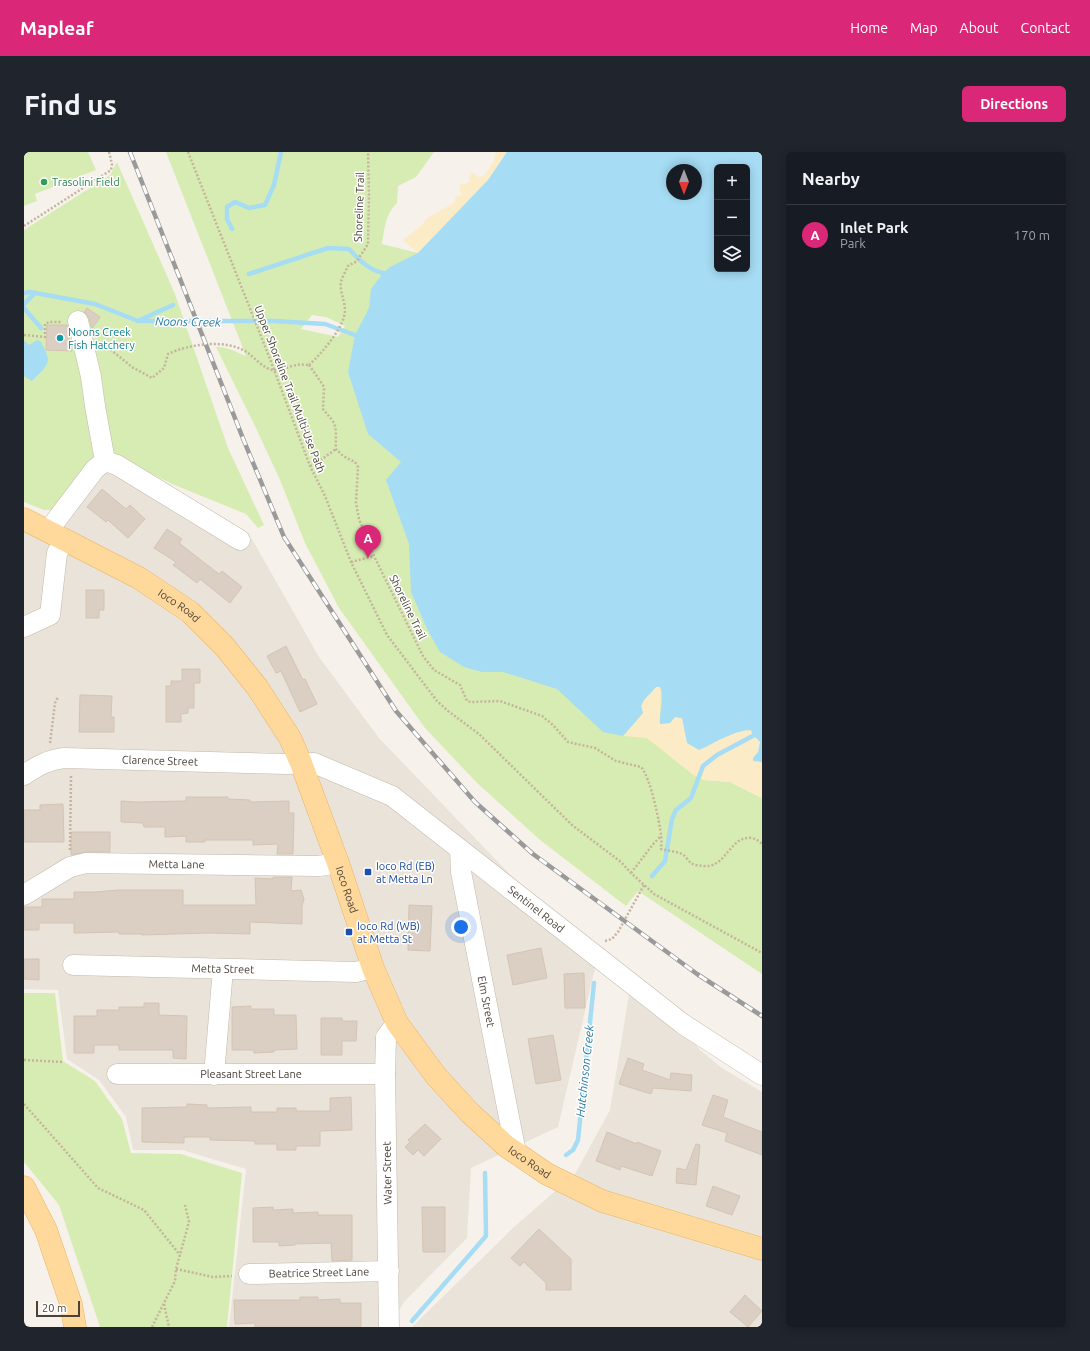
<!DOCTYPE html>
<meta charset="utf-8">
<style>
body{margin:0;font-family:Ubuntu,sans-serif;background:#20242c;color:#f1f3f6}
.controls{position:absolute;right:12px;top:12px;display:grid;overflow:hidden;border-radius:6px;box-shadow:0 2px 10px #0003}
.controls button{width:36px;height:36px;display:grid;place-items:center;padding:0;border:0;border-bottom:1px solid #363941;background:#171b24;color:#f1f3f6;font:20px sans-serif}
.compass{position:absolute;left:642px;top:12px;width:36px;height:36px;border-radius:50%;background:#171b24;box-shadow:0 2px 10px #0003;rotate:180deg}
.scale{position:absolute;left:12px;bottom:10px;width:44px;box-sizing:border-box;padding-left:4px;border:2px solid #4b4238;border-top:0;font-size:11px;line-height:14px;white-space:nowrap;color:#4b4238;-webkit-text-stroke:3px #fff;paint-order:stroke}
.you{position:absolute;left:437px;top:775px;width:14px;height:14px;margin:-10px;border:3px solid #fff;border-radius:50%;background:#1a73e8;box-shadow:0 0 0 6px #1a73e833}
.badge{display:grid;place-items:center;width:26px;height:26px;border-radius:50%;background:#db2777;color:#fff;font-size:13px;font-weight:700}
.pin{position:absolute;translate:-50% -33px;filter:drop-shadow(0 1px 2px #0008)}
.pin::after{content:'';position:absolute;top:21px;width:14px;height:12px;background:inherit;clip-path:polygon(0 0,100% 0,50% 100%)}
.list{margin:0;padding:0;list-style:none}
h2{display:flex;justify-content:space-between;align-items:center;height:52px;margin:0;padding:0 16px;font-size:17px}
h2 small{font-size:13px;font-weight:400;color:#9ea1a6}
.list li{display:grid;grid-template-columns:26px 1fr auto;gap:12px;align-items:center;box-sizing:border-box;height:60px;padding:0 16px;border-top:1px solid #363941}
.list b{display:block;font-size:15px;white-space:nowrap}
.list p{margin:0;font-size:13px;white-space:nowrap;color:#9ea1a6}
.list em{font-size:13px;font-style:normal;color:#9ea1a6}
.icon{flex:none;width:22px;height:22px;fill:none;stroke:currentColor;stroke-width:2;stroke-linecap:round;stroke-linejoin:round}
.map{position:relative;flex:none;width:738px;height:1175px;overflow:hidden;border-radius:6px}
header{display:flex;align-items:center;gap:24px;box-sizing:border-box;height:56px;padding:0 20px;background:#db2777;color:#fff}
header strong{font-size:19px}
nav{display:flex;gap:22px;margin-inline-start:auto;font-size:14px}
.intro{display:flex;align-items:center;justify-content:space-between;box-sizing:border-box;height:96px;padding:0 24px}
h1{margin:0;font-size:28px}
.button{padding:10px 18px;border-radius:6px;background:#db2777;color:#fff;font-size:14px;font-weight:700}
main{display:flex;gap:24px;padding:0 24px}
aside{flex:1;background:#171b24;border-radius:6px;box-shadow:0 2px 10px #0003}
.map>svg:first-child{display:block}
.residential{fill:#eae3d9}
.green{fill:#d7ecb2;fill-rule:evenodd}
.sand{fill:#fbebc6}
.water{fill:#a6dcf4;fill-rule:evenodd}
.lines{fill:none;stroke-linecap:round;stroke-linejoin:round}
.stream{stroke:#a6dcf4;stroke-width:4.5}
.building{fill:#dbcfc3;stroke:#d4c4b2}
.minor-casing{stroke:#c2b9ad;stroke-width:21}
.major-casing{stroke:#eab565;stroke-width:23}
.path{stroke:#c5b39d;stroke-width:2.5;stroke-dasharray:2 2;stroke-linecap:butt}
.minor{stroke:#fff;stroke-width:20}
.major{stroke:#ffd99b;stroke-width:22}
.rail-casing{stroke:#9a9a9a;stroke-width:4.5}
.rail{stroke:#fff;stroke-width:3;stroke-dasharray:9;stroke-linecap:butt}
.leisure-dot{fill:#2e9e5b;stroke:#fff;stroke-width:1.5}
.culture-dot{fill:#0f9aa8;stroke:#fff;stroke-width:1.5}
.transit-dot{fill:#1a4fb4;stroke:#fff;stroke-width:1.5}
.labels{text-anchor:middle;stroke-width:3;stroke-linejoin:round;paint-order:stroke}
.leisure-label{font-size:11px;fill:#27864d;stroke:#fff;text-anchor:start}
.street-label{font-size:11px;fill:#4b4238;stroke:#fff}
.culture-label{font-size:11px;fill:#0d838f;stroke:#fff;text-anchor:start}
.transit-label{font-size:11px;fill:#164399;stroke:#fff;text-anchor:start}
.water-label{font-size:12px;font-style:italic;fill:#267ba4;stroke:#fff}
</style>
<header>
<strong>Mapleaf</strong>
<nav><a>Home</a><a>Map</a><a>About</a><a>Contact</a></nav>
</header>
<div class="intro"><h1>Find us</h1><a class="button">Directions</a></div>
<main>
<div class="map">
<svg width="738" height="1175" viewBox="0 0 738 1175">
<rect width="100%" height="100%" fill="#f6f2eb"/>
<!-- residential -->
<path class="residential" d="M81 316 215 393 228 387 295 505 355 586 572 812 534 975 447 1016 443 1086 380 1150 365 1175H205L222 1017 158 998H109L102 965 75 928 43 907 34 838 0 837V365L25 376Z
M606 836 659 877 676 898 698 916 738 940V1175H388L491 1074 551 1022 586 958Z"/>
<!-- green -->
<path class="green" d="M0 0H64L72 18 11 42 13 49 0 54Z
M142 0H410L392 25 374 34 373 51C361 63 361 75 358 92L394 101 464 28 483 0H738V145L499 404 738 610 658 566 623 586 682 628 706 630 738 646V822L614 739 602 754 516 688 453 631 401 576 315 456 281 391 256 328 231 274 192 195C202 194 213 200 222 204ZM693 15H723V117H693ZM648 18H672V42H648ZM384 106V107L385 391 375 364 377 310 372 113ZM288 163 302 165 321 174 314 185 277 177Z
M93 10 151 142 204 296 240 373 234 376 222 362 148 332 82 299 28 358H20L0 350V78L86 23Z
M0 841H31L39 909 71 929 98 967 107 1001 157 1002 218 1021 203 1175H76L35 1053 0 1010Z"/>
<!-- sand -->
<path class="sand" d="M472 0H483L464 28 394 101 379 88 397 74 403 66 430 51 432 44H438L436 39V32H441L446 29 445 25 448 20 454 25 460 24 469 10Z
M632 535H636L637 538 636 572 646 571 651 565 658 566 659 573 674 598C692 590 708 579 727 578L728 582 736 590 734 600 729 606V609L738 610V646L706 630 679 628 668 622 623 586 599 584 619 561 617 554 620 548Z"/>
<!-- water -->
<path class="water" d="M483 0H738V610L729 609V606L734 600 736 590 728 582 727 578C707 579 692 591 675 598L663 591 658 566 651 565 646 571 636 572C635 560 641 546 636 535H632L620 548 617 554 619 561 599 584 579 580 533 537 479 520H458L440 515 416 500 404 479 387 440 385 392 362 328 377 310 344 282 324 220 331 183 345 156 347 137 359 121 366 115 394 101 464 28ZM693 15H723V117H693ZM648 18H672V42H648Z
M13 188 16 189C30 211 24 213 8 229L1 225 0 222V189H1L5 193Z"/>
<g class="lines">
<!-- stream -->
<path class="stream" d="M208 77 203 67V55L211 50 225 56 241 53 250 33 257 0
M225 122 304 96 325 97C336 109 347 120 364 122
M0 141 6 140 71 152 114 169H250L301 172 331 183 335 185
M0 152 11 141
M0 156 17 176
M116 168 149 153
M628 724 641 709 648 667 652 658 667 646 679 614 693 603 738 579
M542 1003 549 998 554 988 570 831
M388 1169 462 1084 461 1021"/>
</g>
<!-- building -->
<path class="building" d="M63 156 76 165 68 177 65 166 60 160Z
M23 173H43L48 199 22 198Z
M78 337 102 357 106 353 121 367 104 386 84 368 82 370 63 355Z
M143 377 158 387 155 391 195 422 198 419 218 435 206 451 176 427 173 431 149 413 152 410 130 396Z
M62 438H80V458H75V466H62Z
M262 494 279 528 281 527 293 552 276 560 257 519 252 521 243 504Z
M158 517H176V531H170V556H164V561L157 562V570H142V534H147V529H158Z
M56 543 88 544 87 565H90V580H55Z
M162 645H204V647L226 648V650L265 649V661H270L269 702H253L254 692 229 693V688H181V690H162V684L141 685V675H120L119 671 97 670V649L112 650 162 649Z
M39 652 40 690H0V658H16V653Z
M47 680H86V700H62L47 703Z
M249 725H268L267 739 277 738 280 747 278 754V772L226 770V782L184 781 118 783V782H95V780L50 781V771H15V778H0V755H18V747H50V740H71L94 738H159V753H232L231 726 249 727Z
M385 753 408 754 406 799 384 798Z
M517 796 523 826 489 833 483 803Z
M0 807H15V828L0 827Z
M560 821 561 856H541L540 822Z
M120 851H135V863L163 864 162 907 149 906V898H95V893H70V901H50V864H73V858H95V855H120Z
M227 854V857H250V863H272L273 897 250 898V900L230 901V898H208V855Z
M297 866H318V869H333L332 889H318V903H297Z
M529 883 537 928 512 932 504 887Z
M604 906 620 912 618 918 646 928 647 921 668 923 667 939 629 936 627 942 595 932Z
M689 943 704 948 699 965 738 980V1003L701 989 703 981 678 973Z
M327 945 328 978 296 979V994H272V998H253V992H231V989L186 988V985H160V991L118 990V956L163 955V952L183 953V956L227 955V960H253V956H272V959H306V946Z
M401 972 417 987 400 1004 394 998 389 1003 381 995 386 990 384 988Z
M583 980 613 992V990L637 999 628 1024 597 1014 596 1018 572 1009Z
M672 992 676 993 672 1033 652 1031 653 1016 662 1018Z
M689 1034 716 1044 708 1063 682 1054Z
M249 1055V1058L269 1057V1061L294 1060V1063H328V1108L308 1109 307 1091 271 1092V1093L255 1094V1090H229V1056Z
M398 1055H421V1100H399Z
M515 1077 547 1107V1138H522V1131L500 1110 496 1114 487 1106Z
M721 1143 738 1159 724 1175 706 1160Z
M276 1145H294V1148L316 1147V1151H337V1175H231V1171L211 1172 210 1148H276Z"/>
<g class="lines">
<defs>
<g id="minor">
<path d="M81 309 93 313 216 388"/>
<path d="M24 379 71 317 81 309 71 254 67 225 54 169"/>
<path d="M0 475 26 463 33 401 41 388"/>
<path id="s1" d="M0 623C13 614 24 608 40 606L262 612 290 611 368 644 659 872 738 923"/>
<path id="s2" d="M436 698 437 720 492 1001"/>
<path id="s3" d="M0 743 46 715 62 711 295 714 314 711"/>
<path id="s4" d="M49 813 332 820 349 816"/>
<path id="s5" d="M93 922H361"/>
<path d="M190 923 199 817"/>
<path id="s6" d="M225 1122 365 1119"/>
<path d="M365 1175 361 922 362 885 373 871"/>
</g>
<g id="major">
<path id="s7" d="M0 367 115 426 166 460 201 495 233 535 266 586 277 611 314 711 349 816 373 871 412 924 446 961 482 994 523 1022 578 1049 738 1097"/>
<path d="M0 1035 22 1078 47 1152 51 1175"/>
</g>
</defs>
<!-- minor casing -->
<use href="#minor" class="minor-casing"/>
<!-- major casing -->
<use href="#major" class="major-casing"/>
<!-- path -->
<path class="path" d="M164 0 246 207 286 314 301 344 327 410 363 483 413 549 424 559 455 582 548 673 597 710 607 721 630 742 738 801
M0 74 87 18 88 12 85 0
M0 183 21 185V172L25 170H38
M77 190 108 215 128 226 140 216 144 202C165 192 203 186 224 201 231 206 240 217 249 218 255 219 266 214 273 213 277 212 281 213 285 213
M285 213 299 233 300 237 299 257C302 261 305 264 308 268 314 276 311 287 312 297L319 304 331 310 334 315 332 351 335 367 350 404 399 504 410 518 436 533 443 549 447 550 476 549 518 564 529 573 544 590 571 596 592 609 617 615C626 624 636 671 637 684 638 689 637 693 637 697 644 699 652 699 658 702 662 704 664 709 667 711 671 714 680 714 685 714 703 711 708 683 728 686 732 687 735 689 738 692
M285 213C297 202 320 176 321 159 321 151 318 145 317 137 315 129 321 121 324 114L333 109 344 92 345 43 344 0
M286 314 291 312 312 297
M327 410 350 404
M26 591 31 551 34 545
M46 698 47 623
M607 721 630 691 637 684
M581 789 588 787 594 780 620 733
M0 908 39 910
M0 952 74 1036 120 1058 156 1103
M152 1117 189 1125 208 1124
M140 1152 145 1175
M128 1175 151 1129 152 1117 165 1070 161 1053"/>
<!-- minor -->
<use href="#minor" class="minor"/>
<!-- major -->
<use href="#major" class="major"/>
<defs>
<path id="rail" d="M106 0 220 289 260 385 372 559 451 650 509 702 673 822 738 864"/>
</defs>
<!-- rail casing -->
<use href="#rail" class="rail-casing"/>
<!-- rail -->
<use href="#rail" class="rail"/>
</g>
<!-- markers -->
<circle class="leisure-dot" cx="20" cy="30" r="4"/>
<circle class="culture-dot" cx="36" cy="186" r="4"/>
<g class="transit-dot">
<rect x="340" y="716" width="8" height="8" rx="2"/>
<rect x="321" y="776" width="8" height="8" rx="2"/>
</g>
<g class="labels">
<!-- leisure labels -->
<g class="leisure-label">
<text x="28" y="34">Trasolini Field</text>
</g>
<!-- street labels -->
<g class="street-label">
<text transform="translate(335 55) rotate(-88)" y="4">Shoreline Trail</text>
<text transform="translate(266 237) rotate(69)" y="4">Upper Shoreline Trail Multi-Use Path</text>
<text dy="4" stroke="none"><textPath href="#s7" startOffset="178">Ioco Road</textPath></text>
<text transform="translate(384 455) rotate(64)" y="4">Shoreline Trail</text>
<text dy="4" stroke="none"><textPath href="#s1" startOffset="140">Clarence Street</textPath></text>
<text dy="4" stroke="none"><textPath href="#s3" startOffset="161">Metta Lane</textPath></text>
<text dy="4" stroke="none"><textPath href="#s7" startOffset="514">Ioco Road</textPath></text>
<text dy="4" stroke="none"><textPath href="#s1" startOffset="562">Sentinel Road</textPath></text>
<text dy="4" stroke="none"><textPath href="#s4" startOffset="150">Metta Street</textPath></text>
<text dy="4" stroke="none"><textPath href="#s2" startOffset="154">Elm Street</textPath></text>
<text dy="4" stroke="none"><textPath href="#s5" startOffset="134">Pleasant Street Lane</textPath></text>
<text dy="4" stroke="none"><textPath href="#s7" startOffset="850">Ioco Road</textPath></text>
<text transform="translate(363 1021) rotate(-91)" y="4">Water Street</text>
<text dy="4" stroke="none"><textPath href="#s6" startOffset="70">Beatrice Street Lane</textPath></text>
</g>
<!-- culture labels -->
<g class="culture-label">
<text x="44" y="184">Noons Creek<tspan x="44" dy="13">Fish Hatchery</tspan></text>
</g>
<!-- transit labels -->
<g class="transit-label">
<text x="352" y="718">Ioco Rd (EB)<tspan x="352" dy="13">at Metta Ln</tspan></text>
<text x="333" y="778">Ioco Rd (WB)<tspan x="333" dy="13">at Metta St</tspan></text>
</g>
<!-- water labels -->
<g class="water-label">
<text transform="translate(164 170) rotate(1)" y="4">Noons Creek</text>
<text transform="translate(561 919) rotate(-84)" y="4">Hutchinson Creek</text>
</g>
</g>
</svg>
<div class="controls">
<button>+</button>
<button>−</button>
<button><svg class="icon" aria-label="layers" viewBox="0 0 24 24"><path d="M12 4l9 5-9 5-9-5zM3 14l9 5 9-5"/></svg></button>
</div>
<svg class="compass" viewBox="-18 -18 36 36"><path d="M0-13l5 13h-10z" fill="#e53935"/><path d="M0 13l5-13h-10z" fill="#9ea1a6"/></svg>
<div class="scale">20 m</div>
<div class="you"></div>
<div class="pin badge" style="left:344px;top:406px">A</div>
</div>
<aside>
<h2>Nearby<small></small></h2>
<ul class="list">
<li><span class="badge">A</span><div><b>Inlet Park</b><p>Park</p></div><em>170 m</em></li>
</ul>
</aside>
</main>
